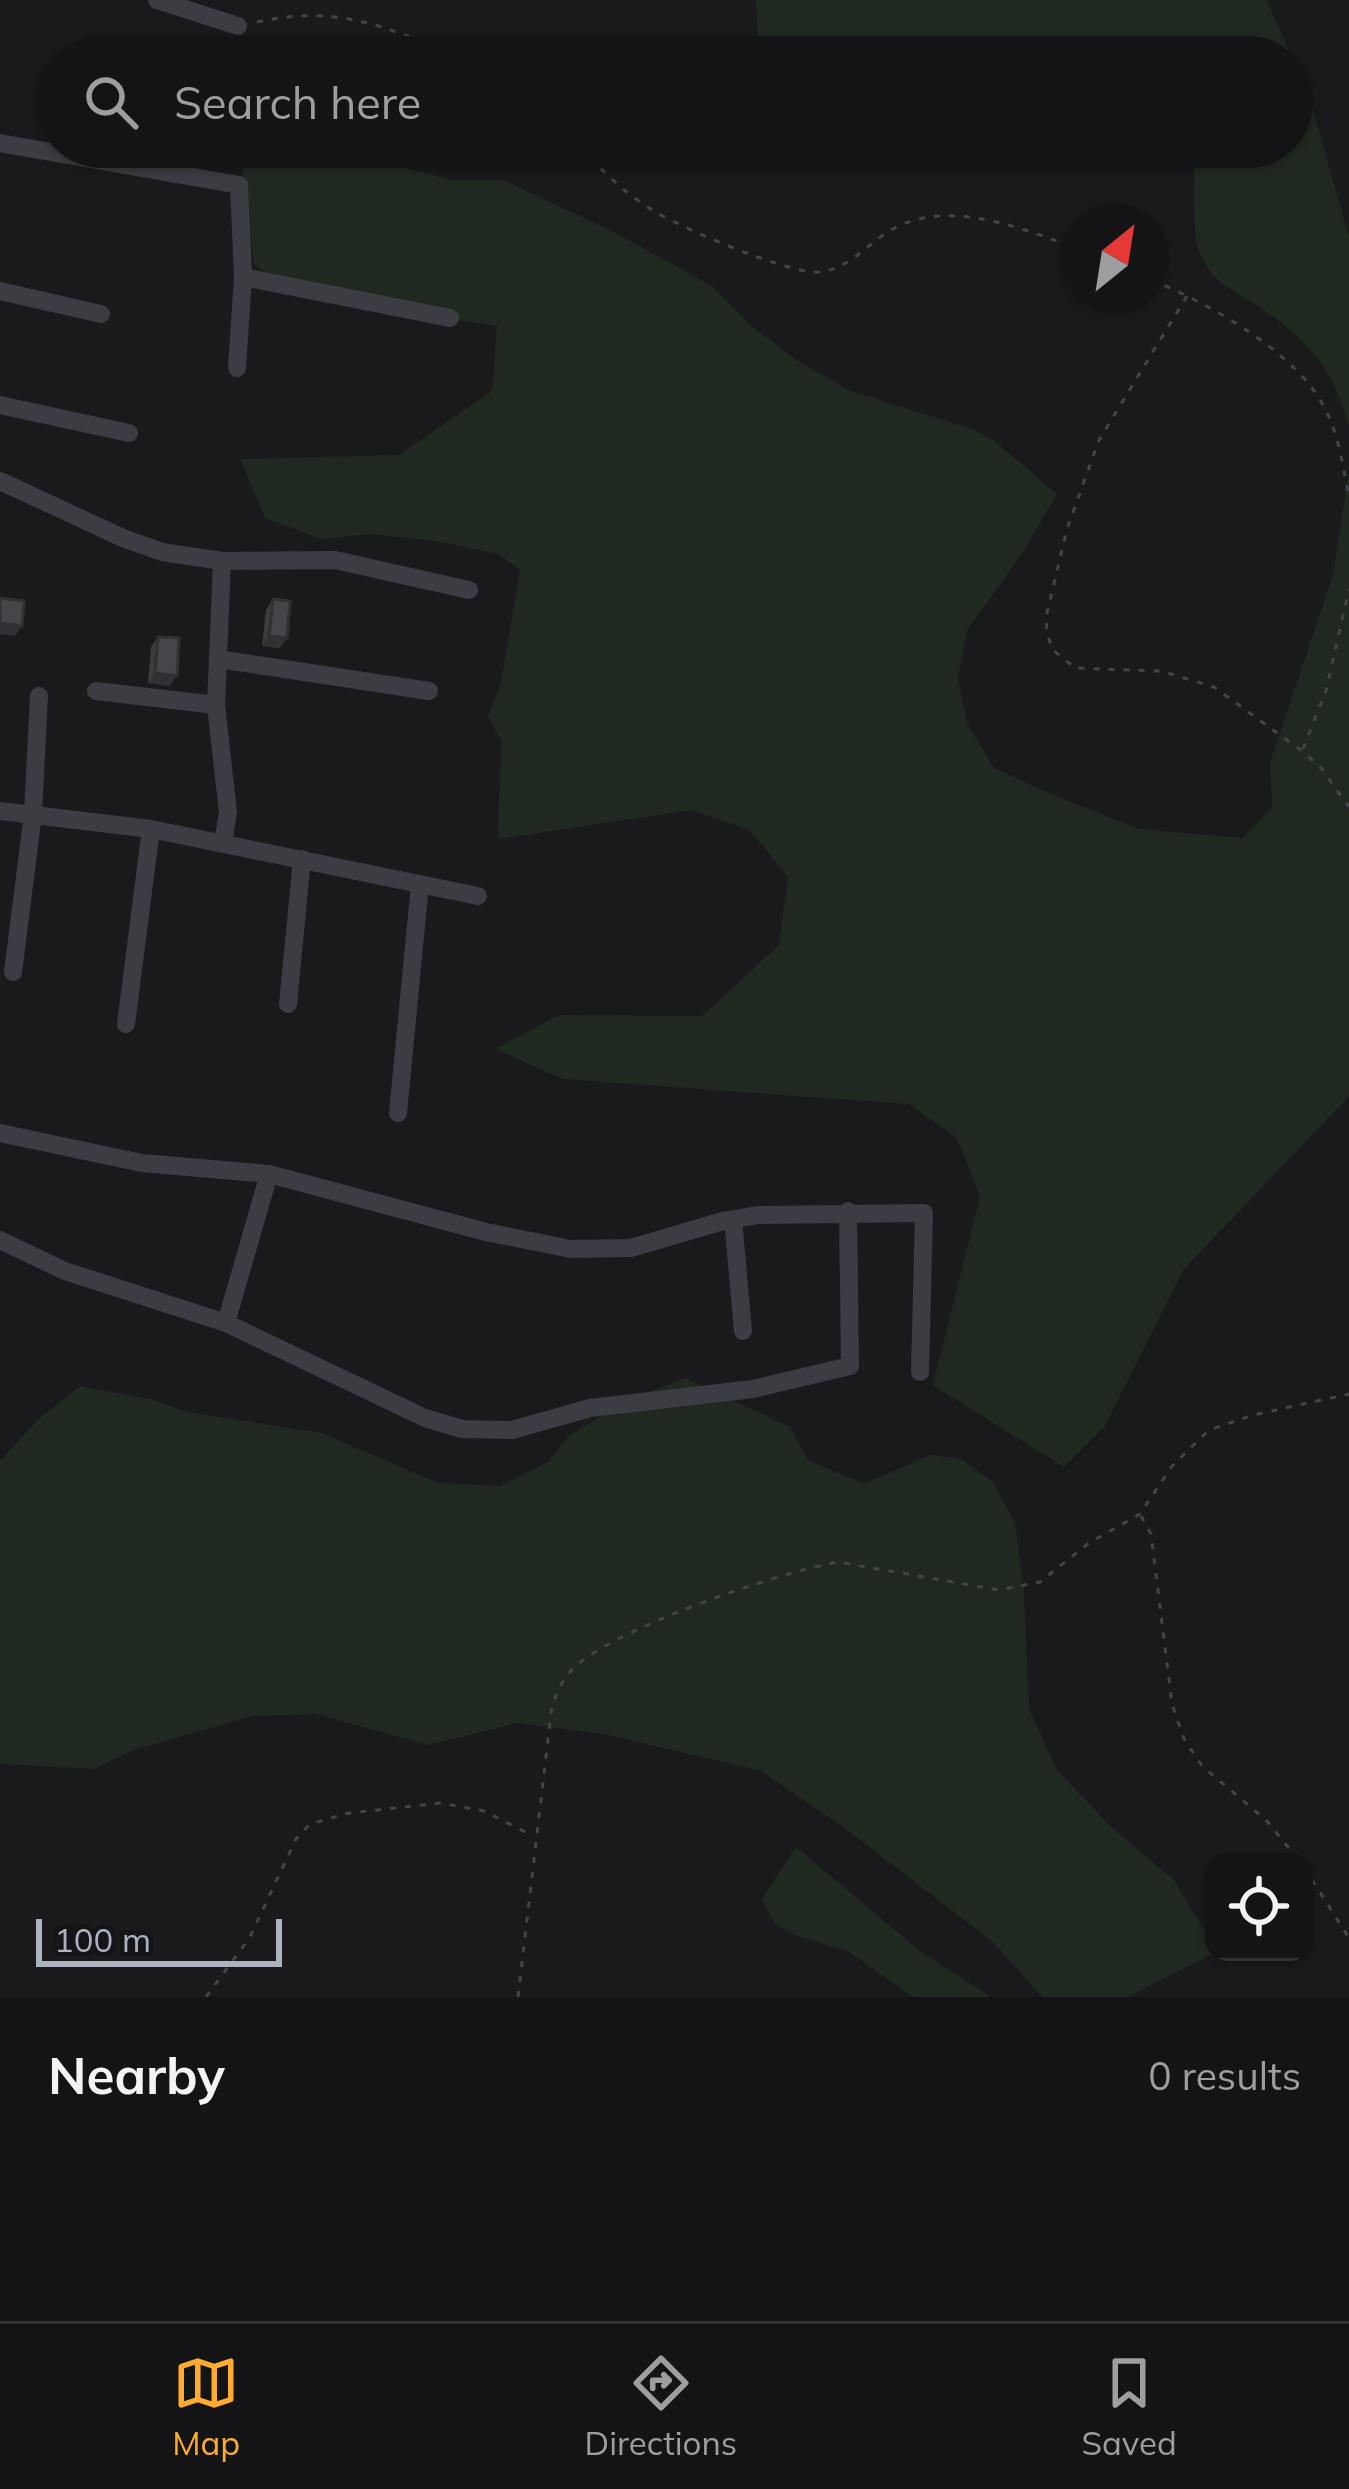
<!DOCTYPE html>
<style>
body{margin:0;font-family:Mulish,sans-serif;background:#1d1d1f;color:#f1f3f6}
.controls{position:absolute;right:36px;bottom:36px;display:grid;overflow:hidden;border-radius:24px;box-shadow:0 3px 9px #0004}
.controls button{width:108px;height:108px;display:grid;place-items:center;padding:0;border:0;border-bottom:3px solid #333335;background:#141416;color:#f1f3f6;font:60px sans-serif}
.compass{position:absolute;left:1061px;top:204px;width:108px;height:108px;border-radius:50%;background:#141416;box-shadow:0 3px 9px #0004;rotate:30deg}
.scale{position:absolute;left:36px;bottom:30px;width:246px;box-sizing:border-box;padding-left:12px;border:6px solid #acb3bd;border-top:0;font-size:33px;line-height:42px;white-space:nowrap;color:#acb3bd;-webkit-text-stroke:9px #151518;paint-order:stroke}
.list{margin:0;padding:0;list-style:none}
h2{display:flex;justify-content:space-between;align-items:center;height:156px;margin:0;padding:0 48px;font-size:51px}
h2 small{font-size:39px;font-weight:400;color:#9d9ea1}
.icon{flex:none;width:66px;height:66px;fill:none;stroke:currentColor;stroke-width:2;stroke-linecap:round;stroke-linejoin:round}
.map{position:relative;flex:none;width:1349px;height:1997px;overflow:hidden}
.search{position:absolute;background:#141416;box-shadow:0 3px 9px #0004;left:36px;right:36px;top:36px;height:132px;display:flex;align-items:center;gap:30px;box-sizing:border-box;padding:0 42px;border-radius:66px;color:#9d9ea1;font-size:45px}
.sheet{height:324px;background:#141416}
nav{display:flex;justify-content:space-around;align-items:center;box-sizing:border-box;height:168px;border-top:3px solid #333335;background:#141416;font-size:33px;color:#9d9ea1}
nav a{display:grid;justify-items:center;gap:6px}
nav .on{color:#ffab30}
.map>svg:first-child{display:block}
.green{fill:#202920}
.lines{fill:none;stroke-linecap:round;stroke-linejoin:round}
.path{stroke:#414449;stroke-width:3;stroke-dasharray:6 9;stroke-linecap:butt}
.street{stroke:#3b3d42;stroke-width:18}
.wall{fill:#3a3c40}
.shaded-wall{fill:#303134}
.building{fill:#44464a;stroke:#303134;stroke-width:3}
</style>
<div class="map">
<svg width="1349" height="1997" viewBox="0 0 1349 1997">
<rect width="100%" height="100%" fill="#1a1a1d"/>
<!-- green -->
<path class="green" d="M755 0H1267L1310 99 1349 237V427C1334 371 1312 344 1264 310 1234 288 1213 287 1198 249 1193 235 1195 169 1193 147H1292V57H1160L1148 51C1124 56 1097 61 1072 57 1035 51 1004 42 968 57H761Z
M244 147H358L385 162 451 180H503L616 233 712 286 750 325 795 359 848 390 975 430 994 441 1057 494 1021 555 967 630 958 679 967 723 993 767 1046 792 1139 829 1243 838 1272 807 1270 763 1333 575 1349 472V1096L1184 1269 1105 1426 1064 1467 933 1385 980 1196 957 1138 909 1104 562 1079 496 1049 558 1015 702 1016 779 945 788 877 750 830 691 810 498 839 501 741 488 716 501 683 520 570 498 554 435 541 371 534 321 539 265 518 240 459 399 455 492 391 497 326 296 297 254 264 243 178Z
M685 1378 790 1427 808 1460 864 1484 930 1455 961 1459 993 1482 1015 1523 1024 1591 1029 1708 1056 1769 1111 1827 1174 1880 1217 1952 1128 1997H1042L993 1942 842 1826 761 1771 604 1734 517 1723 428 1745 316 1714 252 1716 134 1750 94 1769 0 1764V1461L39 1419 80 1386 154 1400 187 1412 322 1433 438 1483 501 1486 548 1462 570 1435 625 1402Z
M796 1847 920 1951 991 1997H913L848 1951 797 1936 775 1924 762 1899Z"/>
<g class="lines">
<!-- path -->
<path class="path" d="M257 22C336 5 385 25 456 57
M580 147C600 169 624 192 649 208 676 226 792 276 821 272 851 267 866 245 891 230 948 197 1023 229 1079 249
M1151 280C1208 303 1295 351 1324 407 1339 434 1343 467 1349 498
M1187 296 1099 440 1067 529 1046 617 1047 634 1053 650 1075 668 1161 671 1214 687 1302 751 1321 768 1349 807
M1303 749 1326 691 1349 589
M1141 1516 1151 1534 1172 1704 1184 1739 1202 1766 1267 1821 1300 1862
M1304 1867 1349 1938
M206 1997 250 1937 296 1839 310 1824 349 1813 441 1803 484 1811 533 1836
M518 1997 552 1705C557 1694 561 1682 570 1672 604 1631 783 1571 838 1562L999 1590 1040 1582 1089 1543 1140 1514 1172 1466 1209 1430 1253 1415 1349 1394"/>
<!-- street -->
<path class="street" d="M157 0 238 26
M0 143 239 185 243 277 237 368
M243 277 450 318
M0 291 101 314
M0 405 129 433
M0 481 123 538 162 552 222 561 335 560 469 590
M222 561 216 705 228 812 223 843
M218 659 429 691
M96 691 216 705
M0 811 151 829 478 896
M13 972 33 814 39 696
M288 1004 302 859
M126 1024 151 829
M398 1113 420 884
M0 1133 142 1163 269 1174 486 1232 571 1249 631 1248 723 1221 758 1215 924 1213 920 1372
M733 1219 743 1331
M0 1240 65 1271 226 1323 425 1418 462 1429 512 1430 590 1408 753 1389 850 1366 848 1211
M226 1323 269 1174"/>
</g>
<!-- wall -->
<path class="wall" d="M273 599 280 648 262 646 266 610Z
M158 637 169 686 148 683 151 647Z"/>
<!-- shaded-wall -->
<path class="shaded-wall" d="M0 623 22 626 15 636 0 634Z
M269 636 287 638 280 648 262 646Z
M155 673 177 676 169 686 148 683Z"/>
<!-- building -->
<path class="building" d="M0 598 24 601 22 626 0 623Z
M273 599 290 601 287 638 269 636Z
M158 637 179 638 177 676 155 673Z"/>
</svg>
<div class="controls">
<button><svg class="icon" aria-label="locate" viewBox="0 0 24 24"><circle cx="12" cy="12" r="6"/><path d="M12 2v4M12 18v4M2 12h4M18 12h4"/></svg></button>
</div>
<svg class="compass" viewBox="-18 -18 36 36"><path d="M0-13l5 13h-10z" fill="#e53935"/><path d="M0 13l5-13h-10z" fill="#9d9ea1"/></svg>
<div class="scale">100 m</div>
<div class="search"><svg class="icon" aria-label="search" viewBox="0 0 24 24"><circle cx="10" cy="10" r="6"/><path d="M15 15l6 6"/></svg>Search here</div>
</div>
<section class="sheet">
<h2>Nearby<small>0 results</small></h2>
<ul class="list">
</ul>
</section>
<nav>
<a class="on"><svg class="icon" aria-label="map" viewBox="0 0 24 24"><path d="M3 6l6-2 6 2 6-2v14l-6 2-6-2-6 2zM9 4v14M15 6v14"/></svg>Map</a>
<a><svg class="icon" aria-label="directions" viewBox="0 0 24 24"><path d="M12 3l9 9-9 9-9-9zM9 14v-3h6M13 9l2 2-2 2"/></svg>Directions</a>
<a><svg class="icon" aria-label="saved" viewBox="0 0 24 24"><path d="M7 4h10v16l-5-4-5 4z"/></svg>Saved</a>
</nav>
